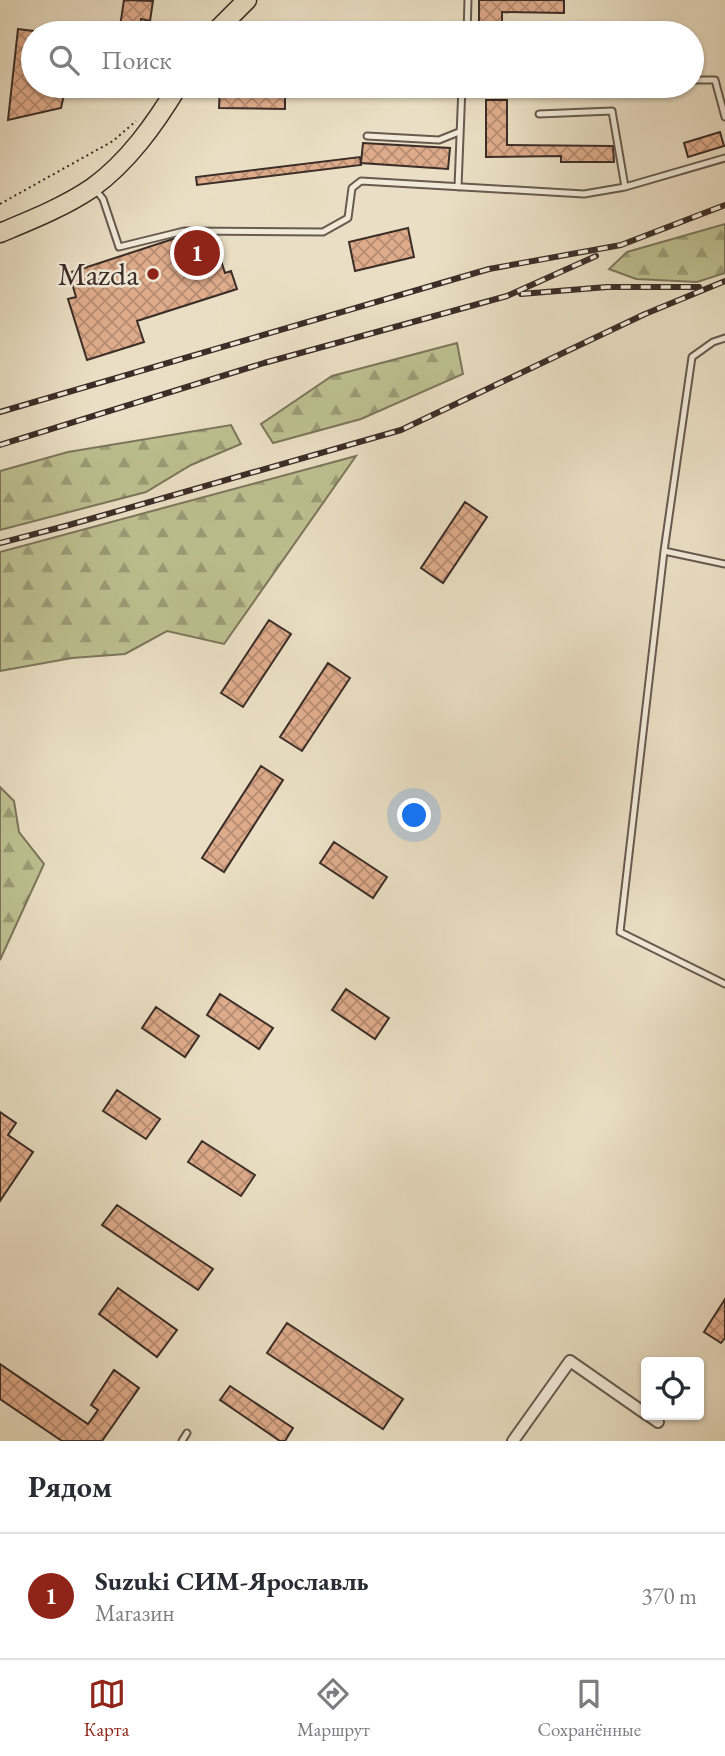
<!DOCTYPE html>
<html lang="ru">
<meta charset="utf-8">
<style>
body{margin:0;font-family:"EB Garamond",serif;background:#f2f2f3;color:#2b2b33}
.controls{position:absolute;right:21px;bottom:21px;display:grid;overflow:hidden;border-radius:7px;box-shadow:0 2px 5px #0004}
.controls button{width:63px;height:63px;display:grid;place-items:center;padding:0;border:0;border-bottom:2px solid #e1e1e2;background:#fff;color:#2b2b33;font:35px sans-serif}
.you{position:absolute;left:415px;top:816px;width:24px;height:24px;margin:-18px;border:5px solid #fff;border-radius:50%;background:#1a73e8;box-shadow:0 0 0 10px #1a73e833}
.badge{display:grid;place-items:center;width:46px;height:46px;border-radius:50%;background:#8f2418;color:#fff;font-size:23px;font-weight:700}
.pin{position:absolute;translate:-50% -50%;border:4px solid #fff;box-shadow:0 2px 7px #0006}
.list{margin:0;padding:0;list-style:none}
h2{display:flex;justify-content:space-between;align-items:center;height:91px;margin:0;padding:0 28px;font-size:30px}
h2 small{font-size:23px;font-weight:400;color:#7c7c81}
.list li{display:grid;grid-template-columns:46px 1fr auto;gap:21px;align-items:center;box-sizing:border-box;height:126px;padding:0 28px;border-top:2px solid #e1e1e2}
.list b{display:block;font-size:26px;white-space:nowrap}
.list p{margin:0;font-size:23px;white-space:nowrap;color:#7c7c81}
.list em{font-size:23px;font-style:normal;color:#7c7c81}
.icon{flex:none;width:38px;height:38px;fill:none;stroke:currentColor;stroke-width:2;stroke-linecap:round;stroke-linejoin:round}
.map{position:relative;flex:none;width:725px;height:1441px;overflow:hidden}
.search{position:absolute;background:#fff;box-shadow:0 2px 5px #0004;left:21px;right:21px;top:21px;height:77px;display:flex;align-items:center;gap:18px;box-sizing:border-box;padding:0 24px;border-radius:38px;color:#7c7c81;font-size:26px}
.sheet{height:217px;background:#fff}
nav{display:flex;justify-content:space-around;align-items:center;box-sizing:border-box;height:98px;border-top:2px solid #e1e1e2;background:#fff;font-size:19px;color:#7c7c81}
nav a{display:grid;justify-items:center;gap:4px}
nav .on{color:#8f2418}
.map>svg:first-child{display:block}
.forest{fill:url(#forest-firs);stroke:#7c765c;stroke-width:2}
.building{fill:url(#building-cross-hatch);stroke:#3b2d28;stroke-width:2}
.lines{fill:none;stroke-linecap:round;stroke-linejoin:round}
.lane-casing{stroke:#675a4f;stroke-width:9}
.street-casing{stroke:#675a4f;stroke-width:14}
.primary-casing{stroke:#3b2d28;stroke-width:21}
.path{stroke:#3b2d28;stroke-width:2;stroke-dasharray:2 3.5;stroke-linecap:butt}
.lane{stroke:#f1ead9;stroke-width:5}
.street{stroke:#f1ead9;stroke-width:10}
.primary{stroke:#eadfc4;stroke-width:18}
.rail-casing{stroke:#3b2d28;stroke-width:6}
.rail{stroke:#f1ead9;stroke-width:3.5;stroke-dasharray:10;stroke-linecap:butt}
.poi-dot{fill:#8f2418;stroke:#f1ead9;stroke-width:2.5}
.labels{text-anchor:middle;stroke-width:5;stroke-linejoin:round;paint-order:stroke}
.poi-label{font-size:32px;fill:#3b2d28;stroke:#f1ead9;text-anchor:end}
</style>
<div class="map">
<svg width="725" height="1441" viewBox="0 0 725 1441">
<defs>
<pattern id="forest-firs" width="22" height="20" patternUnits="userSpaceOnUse" patternTransform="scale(1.75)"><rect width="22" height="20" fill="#bdc090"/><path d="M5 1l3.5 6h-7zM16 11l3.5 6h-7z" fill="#9b9c76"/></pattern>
<pattern id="building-cross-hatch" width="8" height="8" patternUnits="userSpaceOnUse" patternTransform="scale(1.75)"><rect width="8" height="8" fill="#dfac8b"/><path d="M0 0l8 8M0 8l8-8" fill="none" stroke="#b68c72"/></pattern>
</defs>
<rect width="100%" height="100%" fill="#eadfc4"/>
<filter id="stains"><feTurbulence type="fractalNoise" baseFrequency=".00286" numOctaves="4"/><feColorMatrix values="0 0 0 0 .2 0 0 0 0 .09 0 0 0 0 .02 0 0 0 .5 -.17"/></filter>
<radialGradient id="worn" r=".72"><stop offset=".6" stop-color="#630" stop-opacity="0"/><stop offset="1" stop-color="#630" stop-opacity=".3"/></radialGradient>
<!-- forest -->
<path class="forest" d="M725 224V273L697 282 636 279 609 269 627 252Z
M457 343 463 374 361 419 273 443 261 424 332 376Z
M231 425 241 444 191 465 146 492 0 530V471L68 452Z
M356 456 224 644 167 631 125 654 72 658 0 671V552Z
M0 787 14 801 19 832 44 864 0 960Z"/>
<!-- building -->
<path class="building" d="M124 0 153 1 150 21 141 19 139 33H119Z
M479 0H564V13L502 12V33H479Z
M18 29 33 31V86H66L61 108 8 120Z
M220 86H285V109L219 108Z
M486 100H507V145L613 146 614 162H561V156L486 157Z
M720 132 724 146 688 157 684 143Z
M363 143 450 148 448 169 361 163Z
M360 157 361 165 197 185 196 177Z
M408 228 414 257 355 271 349 242Z
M213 236 225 273 231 271 237 289 137 321 144 342 87 360 68 299 76 297 69 273 173 239 178 238 181 247Z
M465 502 487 517 443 583 421 568Z
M269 620 291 634 243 707 221 693Z
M328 663 350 678 302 751 280 737Z
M261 766 283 780 224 872 202 858Z
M334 842 387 877 373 898 320 863Z
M346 989 389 1018 375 1039 332 1010Z
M220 994 273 1028 259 1049 207 1015Z
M156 1007 199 1036 185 1057 142 1028Z
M117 1090 160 1119 146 1139 103 1111Z
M0 1112 16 1123 8 1135 33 1152 0 1201Z
M202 1141 255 1175 241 1196 188 1162Z
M117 1205 213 1269 198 1290 102 1225Z
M118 1288 177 1330 157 1357 99 1314Z
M725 1299V1338L721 1343 704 1332Z
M287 1323 403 1399 383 1429 267 1353Z
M0 1364 88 1424 98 1410 91 1405 114 1370 139 1388 102 1441H62L0 1399Z
M230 1386 293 1428 285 1441H280L220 1400Z"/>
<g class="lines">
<defs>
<path id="lane" d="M467 33 468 0
M692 80H715L725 117
M539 114 612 111 625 187
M367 136 439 140 459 132
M458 187 462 86
M95 189 103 199 119 247 184 231 323 232 348 218 352 188 361 181 584 194 625 187 725 158
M725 338 713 342 692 357 664 551 620 932 725 984
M664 551 725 564
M182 1441 187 1433"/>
<path id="street" d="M648 1415 658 1422
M513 1441 570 1361 646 1414"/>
<path id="primary" d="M214 33 247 0
M0 233C31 220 64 207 92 188 128 162 155 124 178 86"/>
</defs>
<!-- lane casing -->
<use href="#lane" class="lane-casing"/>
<!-- street casing -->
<use href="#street" class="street-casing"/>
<!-- primary casing -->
<use href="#primary" class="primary-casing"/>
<!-- path -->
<path class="path" d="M0 204 113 141 136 121"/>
<!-- lane -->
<use href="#lane" class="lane"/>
<!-- street -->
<use href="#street" class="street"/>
<!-- primary -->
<use href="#primary" class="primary"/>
<defs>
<path id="rail" d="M521 294 607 287H699
M0 412 489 269 621 245 725 205
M0 445 264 363 507 296 596 256
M0 543 69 525 401 430 645 314 725 281"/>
</defs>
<!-- rail casing -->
<use href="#rail" class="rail-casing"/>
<!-- rail -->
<use href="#rail" class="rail"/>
</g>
<!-- markers -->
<circle class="poi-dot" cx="153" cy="274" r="7"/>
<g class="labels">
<!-- poi labels -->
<g class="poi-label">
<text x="139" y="285">Mazda</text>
</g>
</g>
<rect width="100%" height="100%" filter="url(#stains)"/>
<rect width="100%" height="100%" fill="url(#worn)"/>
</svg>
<div class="controls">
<button><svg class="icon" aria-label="locate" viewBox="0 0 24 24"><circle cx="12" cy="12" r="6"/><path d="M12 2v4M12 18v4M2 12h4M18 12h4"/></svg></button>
</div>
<div class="you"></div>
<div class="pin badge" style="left:197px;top:253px">1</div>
<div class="search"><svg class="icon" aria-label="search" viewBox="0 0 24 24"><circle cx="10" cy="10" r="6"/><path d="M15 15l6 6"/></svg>Поиск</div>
</div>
<section class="sheet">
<h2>Рядом<small></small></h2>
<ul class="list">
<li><span class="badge">1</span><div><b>Suzuki СИМ-Ярославль</b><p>Магазин</p></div><em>370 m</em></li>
</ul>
</section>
<nav>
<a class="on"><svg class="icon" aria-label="map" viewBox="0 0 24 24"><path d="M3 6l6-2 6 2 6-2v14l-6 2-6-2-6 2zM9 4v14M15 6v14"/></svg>Карта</a>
<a><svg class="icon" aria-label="directions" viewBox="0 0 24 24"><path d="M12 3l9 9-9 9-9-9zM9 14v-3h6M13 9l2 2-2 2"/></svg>Маршрут</a>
<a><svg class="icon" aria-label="saved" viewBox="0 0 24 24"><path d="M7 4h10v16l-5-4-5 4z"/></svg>Сохранённые</a>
</nav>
